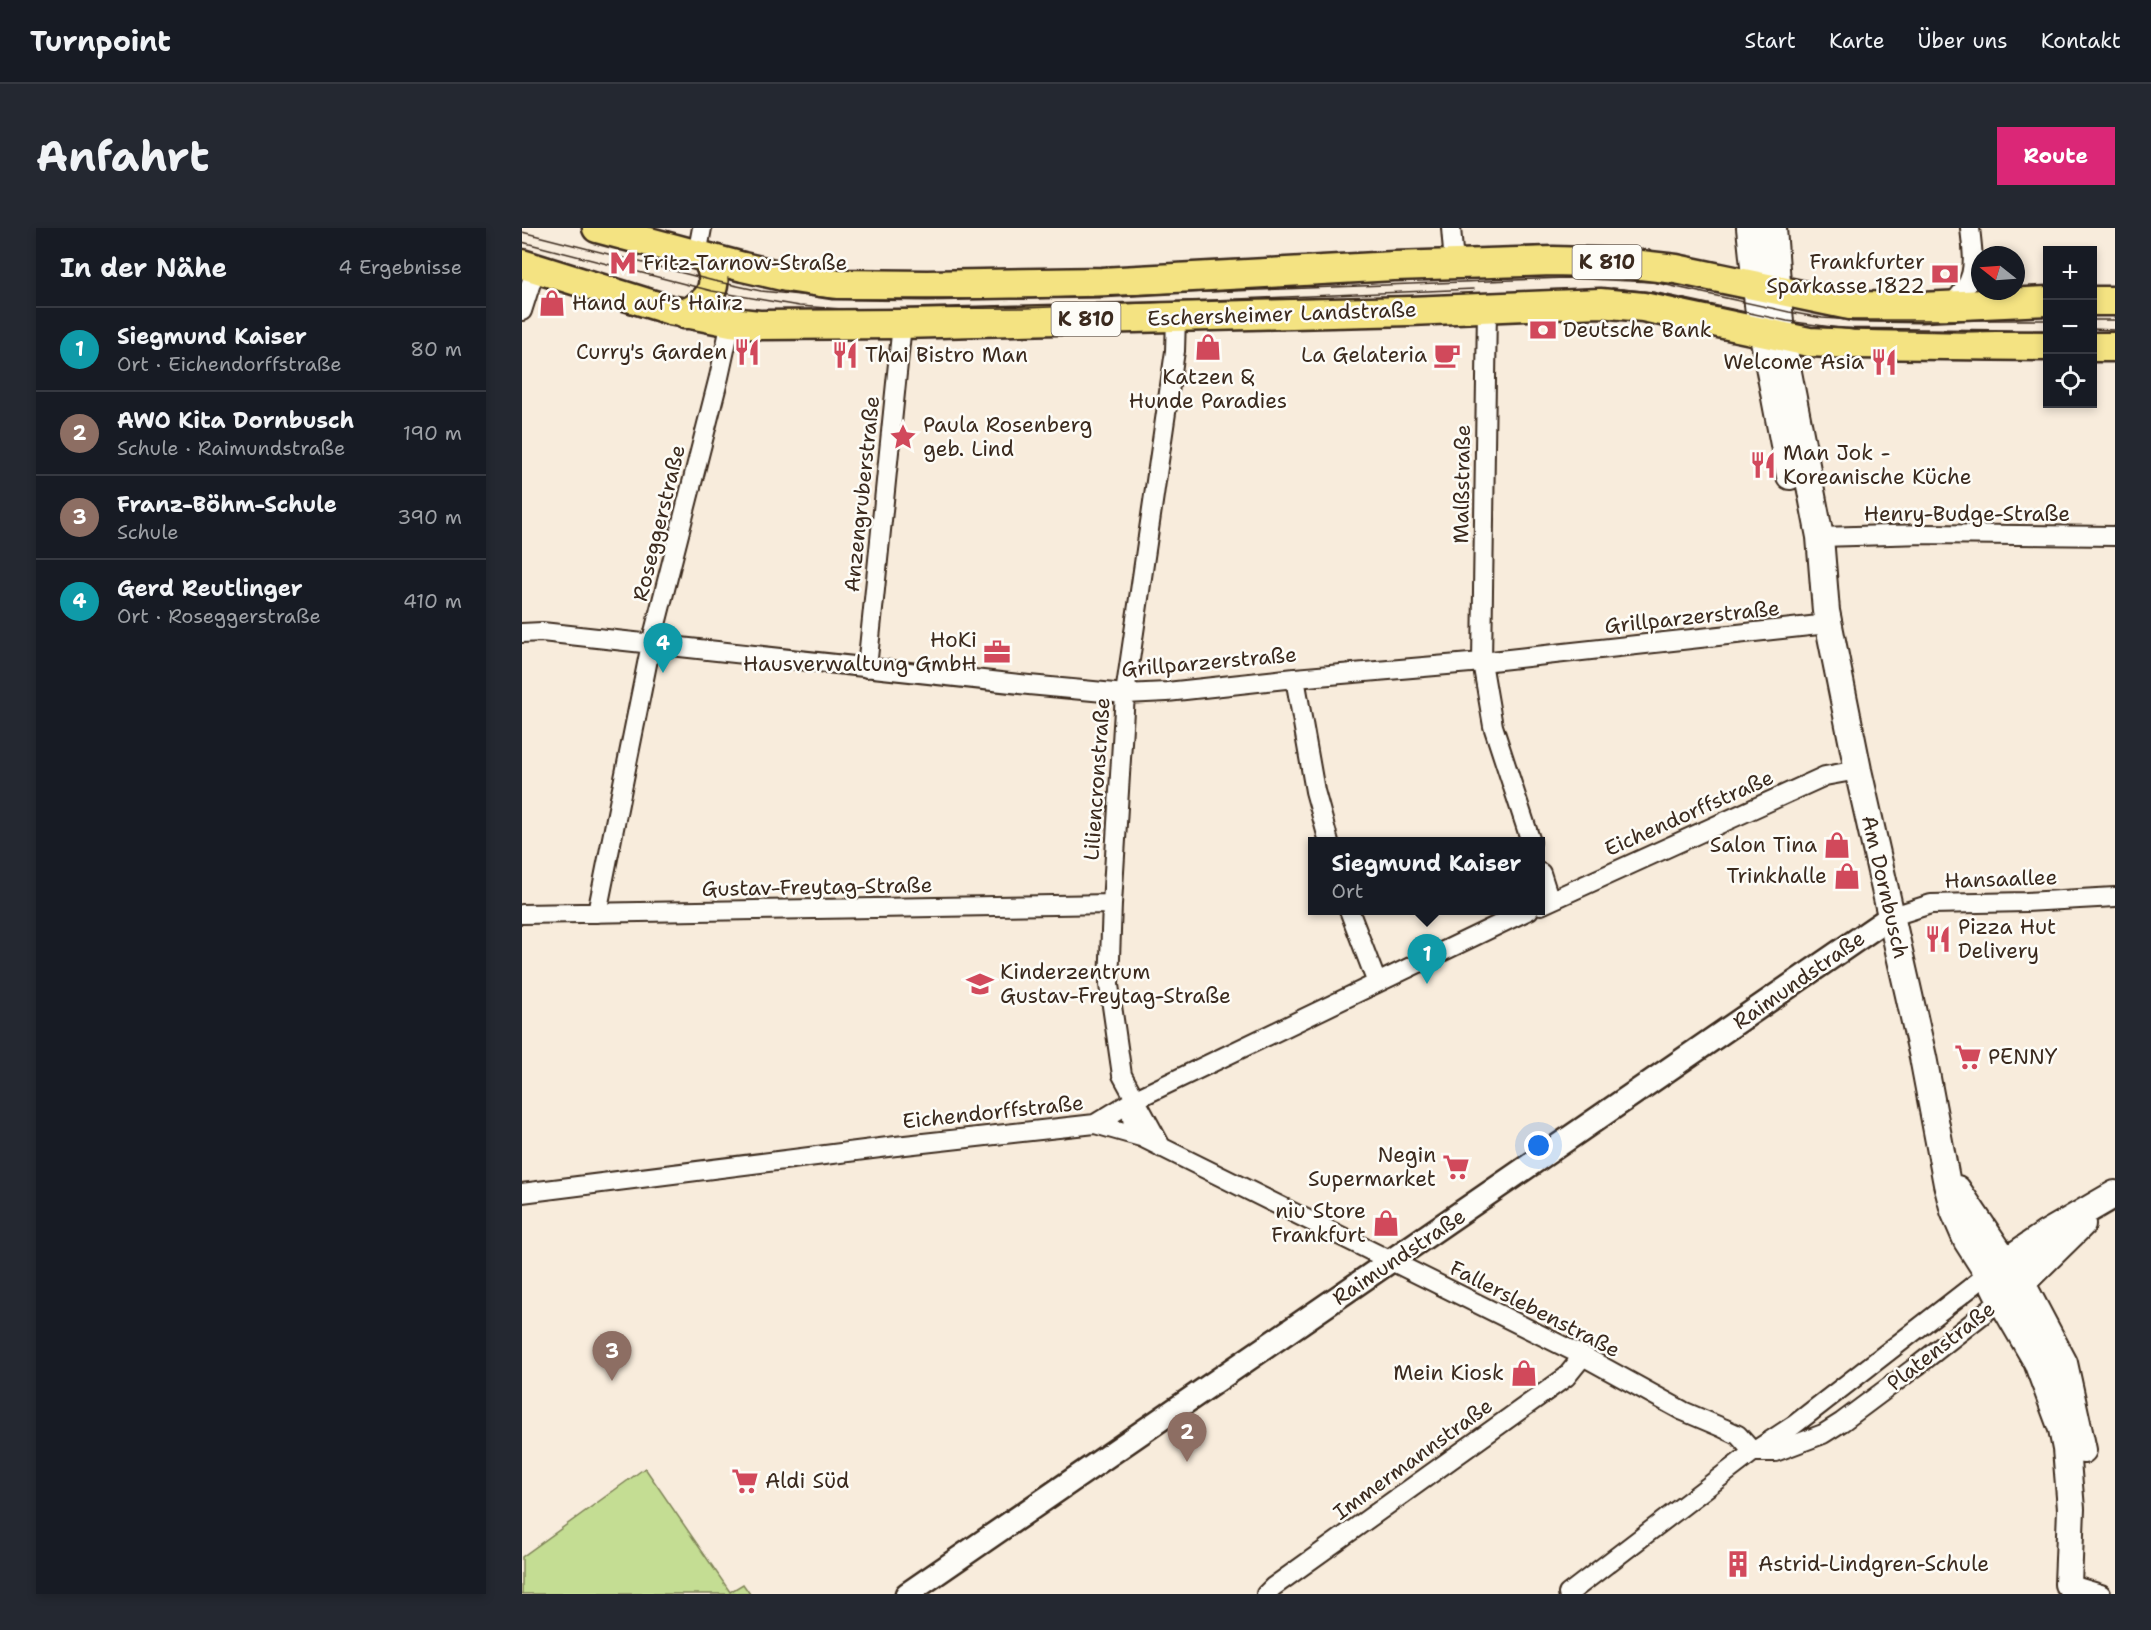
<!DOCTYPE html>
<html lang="de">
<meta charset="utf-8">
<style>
body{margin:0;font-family:"Shantell Sans",sans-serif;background:#242831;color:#f1f3f6}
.controls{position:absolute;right:18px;top:18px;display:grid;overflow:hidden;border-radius:0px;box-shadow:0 3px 9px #0003}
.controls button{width:54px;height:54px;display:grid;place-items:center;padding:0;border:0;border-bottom:2px solid #363941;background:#171b24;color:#f1f3f6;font:30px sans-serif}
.compass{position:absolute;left:1449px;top:18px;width:54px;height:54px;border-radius:50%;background:#171b24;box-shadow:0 3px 9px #0003;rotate:287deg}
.you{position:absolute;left:1017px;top:918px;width:21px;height:21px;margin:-15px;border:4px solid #fff;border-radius:50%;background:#1a73e8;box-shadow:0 0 0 9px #1a73e833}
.badge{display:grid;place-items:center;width:39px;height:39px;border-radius:50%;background:#db2777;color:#fff;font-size:20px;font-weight:700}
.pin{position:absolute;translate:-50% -50px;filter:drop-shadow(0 2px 3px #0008)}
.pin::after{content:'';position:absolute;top:32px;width:21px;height:18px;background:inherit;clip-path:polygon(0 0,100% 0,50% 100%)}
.popup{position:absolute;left:786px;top:609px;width:237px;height:78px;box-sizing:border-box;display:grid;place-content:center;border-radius:0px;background:#171b24;filter:drop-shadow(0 2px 4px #0005);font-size:20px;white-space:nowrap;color:#9ea1a6}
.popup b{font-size:22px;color:#f1f3f6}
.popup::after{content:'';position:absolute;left:50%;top:100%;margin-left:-12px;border:12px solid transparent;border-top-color:#171b24}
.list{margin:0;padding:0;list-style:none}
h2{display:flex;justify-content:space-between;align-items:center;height:78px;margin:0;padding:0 24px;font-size:26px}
h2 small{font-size:20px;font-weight:400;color:#9ea1a6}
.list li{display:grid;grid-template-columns:39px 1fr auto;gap:18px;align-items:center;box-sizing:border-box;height:84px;padding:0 24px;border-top:2px solid #363941}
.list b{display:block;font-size:22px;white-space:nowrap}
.list p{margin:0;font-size:20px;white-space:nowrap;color:#9ea1a6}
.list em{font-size:20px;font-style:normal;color:#9ea1a6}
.icon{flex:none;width:33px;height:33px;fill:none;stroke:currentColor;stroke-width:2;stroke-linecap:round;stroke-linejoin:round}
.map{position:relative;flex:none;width:1593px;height:1366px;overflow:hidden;border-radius:0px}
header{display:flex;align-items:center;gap:36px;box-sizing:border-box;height:84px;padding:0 30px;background:#171b24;border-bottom:2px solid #363941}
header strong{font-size:28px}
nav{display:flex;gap:33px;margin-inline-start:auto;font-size:21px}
.intro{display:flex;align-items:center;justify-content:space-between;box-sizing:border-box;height:144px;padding:0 36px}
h1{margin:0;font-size:42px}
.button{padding:15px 27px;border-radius:0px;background:#db2777;color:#fff;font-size:21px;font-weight:700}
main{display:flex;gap:36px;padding:0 36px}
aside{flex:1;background:#171b24;border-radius:0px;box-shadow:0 3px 9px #0003}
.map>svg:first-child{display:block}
.green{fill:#c4dd93;stroke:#808458;stroke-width:1.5}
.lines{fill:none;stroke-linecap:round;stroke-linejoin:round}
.minor-casing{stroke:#3b2a1e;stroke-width:22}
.tertiary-casing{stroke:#3b2a1e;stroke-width:27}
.secondary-casing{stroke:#3b2a1e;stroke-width:30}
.primary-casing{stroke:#3b2a1e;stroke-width:33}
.minor{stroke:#fdfcf7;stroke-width:18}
.tertiary{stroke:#fdfcf7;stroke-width:22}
.secondary{stroke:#fdfcf7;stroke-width:26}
.primary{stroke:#f4e382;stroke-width:28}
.tram{stroke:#3b2a1e;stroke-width:1.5}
.labels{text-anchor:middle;stroke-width:5;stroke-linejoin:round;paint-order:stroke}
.shield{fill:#fdfcf7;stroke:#75695f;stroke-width:1.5}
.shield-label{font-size:20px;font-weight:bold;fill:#3b2a1e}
.poi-label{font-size:21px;fill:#3b2a1e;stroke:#fdfcf7;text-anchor:start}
.street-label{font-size:21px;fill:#3b2a1e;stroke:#fdfcf7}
</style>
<header>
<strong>Turnpoint</strong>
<nav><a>Start</a><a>Karte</a><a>Über uns</a><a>Kontakt</a></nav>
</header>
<div class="intro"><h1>Anfahrt</h1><a class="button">Route</a></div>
<main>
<aside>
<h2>In der Nähe<small>4 Ergebnisse</small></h2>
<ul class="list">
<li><span class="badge" style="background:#0f9aa8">1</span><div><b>Siegmund Kaiser</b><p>Ort · Eichendorffstraße</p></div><em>80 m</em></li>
<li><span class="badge" style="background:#8d6e63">2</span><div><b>AWO Kita Dornbusch</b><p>Schule · Raimundstraße</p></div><em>190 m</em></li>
<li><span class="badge" style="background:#8d6e63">3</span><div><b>Franz-Böhm-Schule</b><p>Schule</p></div><em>390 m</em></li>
<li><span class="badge" style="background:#0f9aa8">4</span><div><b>Gerd Reutlinger</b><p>Ort · Roseggerstraße</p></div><em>410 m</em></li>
</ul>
</aside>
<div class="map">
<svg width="1593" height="1366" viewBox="0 0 1593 1366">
<rect width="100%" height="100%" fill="#f8ecdc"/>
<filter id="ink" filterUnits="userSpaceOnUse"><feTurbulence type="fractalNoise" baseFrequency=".0167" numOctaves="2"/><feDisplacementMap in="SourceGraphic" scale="12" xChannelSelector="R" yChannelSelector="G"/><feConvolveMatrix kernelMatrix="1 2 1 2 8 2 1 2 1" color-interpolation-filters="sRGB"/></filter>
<g filter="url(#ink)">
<!-- green -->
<path class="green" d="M123 1240 208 1364 221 1356 228 1366H0V1329Z"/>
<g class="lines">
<defs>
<path id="minor" d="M929 0 932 35
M175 27 180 0
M1427 78C1456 52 1452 37 1448 0
M965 80 960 434 971 498 1009 614
M0 83 14 39
M1298 309 1403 306 1593 308
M0 405 20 404 507 457 603 466 645 464 773 450 960 434 1306 396
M345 440 380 96
M773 450 793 563 807 614
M1019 645 1028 673
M1019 677 1303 548 1336 542
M827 682 855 755
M75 685 129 416 197 149 209 94
M0 686 590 676
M1368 689 1409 676 1504 674 1593 669
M614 871C608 889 608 894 619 909L1061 1128 1161 1183 1201 1200 1216 1207 1231 1224
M573 896 619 909
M640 920 600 847 587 757 590 676 603 466 653 123 654 89
M0 965 374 918 573 896 614 871 1007 682
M1233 1224H1253L1301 1206 1320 1194 1395 1138 1479 1072
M1546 1356 1579 1366
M744 1366 751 1359 1044 1149 1061 1128
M1046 1366 1231 1224 1272 1197 1466 1046"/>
<path id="tertiary" d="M385 1366 1368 689"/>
<path id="secondary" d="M1228 0 1237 86 1268 248
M1251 0 1259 108 1298 309 1304 383 1336 542 1401 829 1425 956 1432 983 1445 1013 1466 1046 1479 1072 1515 1134 1540 1201 1544 1221 1549 1281 1546 1356
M1435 961 1505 1065 1542 1135 1561 1222
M1471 1042 1524 1006 1593 966
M1486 1066 1505 1050 1560 996"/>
<path id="primary" d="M75 0 221 39 265 49 311 56 405 57 580 54 872 38 1031 33 1101 35 1154 41 1332 78 1399 79 1526 73
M0 36 148 82 209 94 237 97 380 96 888 83 1078 75 1121 79 1287 114 1329 116 1526 118
M1570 73H1593
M163 86C189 73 200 57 184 29
M1570 119H1593"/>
</defs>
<!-- minor casing -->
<use href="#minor" class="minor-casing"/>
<!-- tertiary casing -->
<use href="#tertiary" class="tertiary-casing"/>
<!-- secondary casing -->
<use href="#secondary" class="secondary-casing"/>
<!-- primary casing -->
<use href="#primary" class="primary-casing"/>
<!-- minor -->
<use href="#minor" class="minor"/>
<!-- tertiary -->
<use href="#tertiary" class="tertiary"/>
<!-- secondary -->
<use href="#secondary" class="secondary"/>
<!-- primary -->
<use href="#primary" class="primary"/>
<!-- tram -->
<path class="tram" d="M0 4 192 53 239 63 318 71H504L1043 50 1131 54 1267 84 1300 90 1331 92H1526
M0 14 190 63 277 78 320 81 504 80 952 61
M1090 60 1131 64 1265 93 1332 102 1439 104 1526 102
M1570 92H1593
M1570 101 1593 102"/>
</g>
</g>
<!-- icons -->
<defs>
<symbol id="metro-bare" viewBox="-9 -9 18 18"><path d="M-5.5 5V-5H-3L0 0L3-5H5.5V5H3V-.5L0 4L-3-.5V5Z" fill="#d1495b" stroke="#fdfcf7" stroke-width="2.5" paint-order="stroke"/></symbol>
<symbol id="bank-bare" viewBox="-9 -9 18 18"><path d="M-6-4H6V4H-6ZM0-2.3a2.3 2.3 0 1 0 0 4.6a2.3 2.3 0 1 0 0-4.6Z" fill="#d1495b" stroke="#fdfcf7" stroke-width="2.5" paint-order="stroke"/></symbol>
<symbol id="shop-bare" viewBox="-9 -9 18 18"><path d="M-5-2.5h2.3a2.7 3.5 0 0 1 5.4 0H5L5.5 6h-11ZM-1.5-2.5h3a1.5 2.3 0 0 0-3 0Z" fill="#d1495b" stroke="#fdfcf7" stroke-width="2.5" paint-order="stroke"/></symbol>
<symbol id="restaurant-bare" viewBox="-9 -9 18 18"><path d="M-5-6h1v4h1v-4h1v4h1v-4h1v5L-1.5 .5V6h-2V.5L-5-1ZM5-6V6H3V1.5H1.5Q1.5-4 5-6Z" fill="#d1495b" stroke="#fdfcf7" stroke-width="2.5" paint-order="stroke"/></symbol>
<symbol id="cafe-bare" viewBox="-9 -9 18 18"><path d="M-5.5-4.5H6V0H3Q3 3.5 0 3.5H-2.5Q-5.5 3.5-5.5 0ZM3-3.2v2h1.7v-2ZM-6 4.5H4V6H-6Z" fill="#d1495b" stroke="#fdfcf7" stroke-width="2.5" paint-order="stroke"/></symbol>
<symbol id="sight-bare" viewBox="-9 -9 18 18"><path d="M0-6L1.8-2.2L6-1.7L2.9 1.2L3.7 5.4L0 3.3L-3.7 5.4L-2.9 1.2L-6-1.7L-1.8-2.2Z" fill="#d1495b" stroke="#fdfcf7" stroke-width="2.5" paint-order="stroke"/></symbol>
<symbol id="office-bare" viewBox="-9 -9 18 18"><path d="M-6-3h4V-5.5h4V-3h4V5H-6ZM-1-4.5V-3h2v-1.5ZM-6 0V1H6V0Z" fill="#d1495b" stroke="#fdfcf7" stroke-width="2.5" paint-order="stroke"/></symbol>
<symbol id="school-bare" viewBox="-9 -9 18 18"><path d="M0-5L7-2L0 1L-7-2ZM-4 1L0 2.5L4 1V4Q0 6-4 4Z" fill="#d1495b" stroke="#fdfcf7" stroke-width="2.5" paint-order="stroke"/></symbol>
<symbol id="supermarket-bare" viewBox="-9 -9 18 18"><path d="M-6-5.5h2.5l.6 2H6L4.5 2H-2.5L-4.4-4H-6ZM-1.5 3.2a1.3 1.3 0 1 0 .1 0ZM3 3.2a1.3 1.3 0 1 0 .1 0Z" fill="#d1495b" stroke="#fdfcf7" stroke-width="2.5" paint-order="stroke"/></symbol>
<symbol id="building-bare" viewBox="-9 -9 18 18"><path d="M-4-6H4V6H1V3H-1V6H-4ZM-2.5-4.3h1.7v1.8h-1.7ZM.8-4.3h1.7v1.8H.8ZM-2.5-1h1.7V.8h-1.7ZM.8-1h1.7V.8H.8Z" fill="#d1495b" stroke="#fdfcf7" stroke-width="2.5" paint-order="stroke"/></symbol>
</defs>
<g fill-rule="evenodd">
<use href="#metro-bare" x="82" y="16" width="38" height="38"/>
<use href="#bank-bare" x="1404" y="27" width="38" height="38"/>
<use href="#shop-bare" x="11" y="56" width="38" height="38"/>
<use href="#bank-bare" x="1002" y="83" width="38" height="38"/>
<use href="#shop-bare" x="667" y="100" width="38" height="38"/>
<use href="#restaurant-bare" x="206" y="105" width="38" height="38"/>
<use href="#restaurant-bare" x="304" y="108" width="38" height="38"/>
<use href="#cafe-bare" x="906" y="108" width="38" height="38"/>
<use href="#restaurant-bare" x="1343" y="115" width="38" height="38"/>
<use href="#sight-bare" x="362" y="190" width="38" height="38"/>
<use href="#restaurant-bare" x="1222" y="218" width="38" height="38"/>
<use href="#office-bare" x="456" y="405" width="38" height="38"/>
<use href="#shop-bare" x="1296" y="598" width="38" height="38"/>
<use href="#shop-bare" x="1306" y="629" width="38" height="38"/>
<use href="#restaurant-bare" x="1397" y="692" width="38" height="38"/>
<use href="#school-bare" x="439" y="737" width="38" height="38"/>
<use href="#supermarket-bare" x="1427" y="810" width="38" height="38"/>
<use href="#supermarket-bare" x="915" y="920" width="38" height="38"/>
<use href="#shop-bare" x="845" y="976" width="38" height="38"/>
<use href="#shop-bare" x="983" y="1126" width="38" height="38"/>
<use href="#supermarket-bare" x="204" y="1234" width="38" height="38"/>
<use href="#building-bare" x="1197" y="1317" width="38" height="38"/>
</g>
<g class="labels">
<!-- shield labels -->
<g class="shield">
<rect x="1050.5" y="17" width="69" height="34" rx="4.5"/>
<rect x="529.5" y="74" width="69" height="34" rx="4.5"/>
</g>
<g class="shield-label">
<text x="1085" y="41">K 810</text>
<text x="564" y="98">K 810</text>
</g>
<!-- poi labels -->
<g class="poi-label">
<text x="1403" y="41" text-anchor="end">Frankfurter<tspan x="1403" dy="24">Sparkasse 1822</tspan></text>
<text x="121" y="42">Fritz-Tarnow-Straße</text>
<text x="50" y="82">Hand auf's Hairz</text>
<text x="1041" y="109">Deutsche Bank</text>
<text x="205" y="131" text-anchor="end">Curry's Garden</text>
<text x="343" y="134">Thai Bistro Man</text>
<text x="905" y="134" text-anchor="end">La Gelateria</text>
<text x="1342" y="141" text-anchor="end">Welcome Asia</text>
<text x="686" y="156" text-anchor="middle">Katzen &amp;<tspan x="686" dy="24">Hunde Paradies</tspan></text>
<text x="401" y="204">Paula Rosenberg<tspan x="401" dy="24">geb. Lind</tspan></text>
<text x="1261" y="232">Man Jok -<tspan x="1261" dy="24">Koreanische Küche</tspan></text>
<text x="455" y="419" text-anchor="end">HoKi<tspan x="455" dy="24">Hausverwaltung GmbH</tspan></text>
<text x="1295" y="624" text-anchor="end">Salon Tina</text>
<text x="1305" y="655" text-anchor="end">Trinkhalle</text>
<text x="1436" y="706">Pizza Hut<tspan x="1436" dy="24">Delivery</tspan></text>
<text x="478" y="751">Kinderzentrum<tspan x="478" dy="24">Gustav-Freytag-Straße</tspan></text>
<text x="1466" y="836">PENNY</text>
<text x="914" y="934" text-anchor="end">Negin<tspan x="914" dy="24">Supermarket</tspan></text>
<text x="844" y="990" text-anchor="end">niu Store<tspan x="844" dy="24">Frankfurt</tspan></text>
<text x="982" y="1152" text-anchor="end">Mein Kiosk</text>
<text x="243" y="1260">Aldi Süd</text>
<text x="1236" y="1343">Astrid-Lindgren-Schule</text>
</g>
<!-- street labels -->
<g class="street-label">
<text transform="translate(760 86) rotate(-2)" y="7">Eschersheimer Landstraße</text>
<text transform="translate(940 256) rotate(-89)" y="7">Malßstraße</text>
<text transform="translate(340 266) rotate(-84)" y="7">Anzengruberstraße</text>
<text x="1445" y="293">Henry-Budge-Straße</text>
<text transform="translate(137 295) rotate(-76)" y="7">Roseggerstraße</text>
<text transform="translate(1170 389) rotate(-6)" y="7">Grillparzerstraße</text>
<text transform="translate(687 434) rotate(-5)" y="7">Grillparzerstraße</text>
<text transform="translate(575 551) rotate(-86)" y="7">Liliencronstraße</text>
<text transform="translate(1167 585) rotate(-24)" y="7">Eichendorffstraße</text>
<text transform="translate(1479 651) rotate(-2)" y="7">Hansaallee</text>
<text transform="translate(295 659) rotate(-1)" y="7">Gustav-Freytag-Straße</text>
<text transform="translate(1363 659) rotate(77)" y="7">Am Dornbusch</text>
<text transform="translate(1277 752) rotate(-35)" y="7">Raimundstraße</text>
<text transform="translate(471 884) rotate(-6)" y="7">Eichendorffstraße</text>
<text transform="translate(877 1029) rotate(-34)" y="7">Raimundstraße</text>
<text transform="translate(1013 1081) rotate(27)" y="7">Fallerslebenstraße</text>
<text transform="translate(1419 1118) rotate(-38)" y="7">Platenstraße</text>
<text transform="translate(891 1231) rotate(-36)" y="7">Immermannstraße</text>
</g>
</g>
</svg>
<div class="controls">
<button>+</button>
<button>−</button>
<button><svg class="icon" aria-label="locate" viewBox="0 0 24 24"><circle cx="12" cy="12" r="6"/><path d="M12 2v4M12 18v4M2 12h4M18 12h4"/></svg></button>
</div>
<svg class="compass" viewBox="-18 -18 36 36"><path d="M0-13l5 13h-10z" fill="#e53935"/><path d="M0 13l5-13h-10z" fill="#9ea1a6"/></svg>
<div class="you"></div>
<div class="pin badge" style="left:905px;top:756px;background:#0f9aa8">1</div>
<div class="popup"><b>Siegmund Kaiser</b>Ort</div>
<div class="pin badge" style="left:665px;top:1234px;background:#8d6e63">2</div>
<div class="pin badge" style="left:90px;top:1153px;background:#8d6e63">3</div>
<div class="pin badge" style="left:141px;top:445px;background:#0f9aa8">4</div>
</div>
</main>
